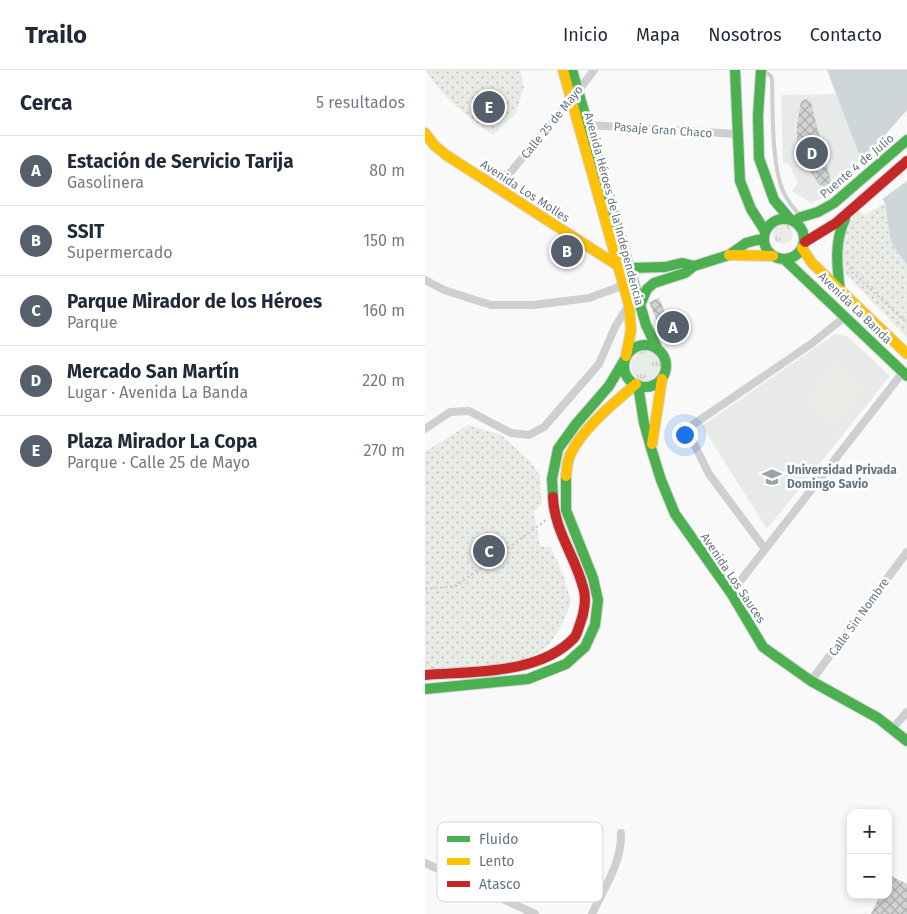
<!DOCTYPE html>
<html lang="es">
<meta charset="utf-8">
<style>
body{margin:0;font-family:"Fira Sans",sans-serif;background:#f2f2f3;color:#1f2937}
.controls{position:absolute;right:15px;bottom:15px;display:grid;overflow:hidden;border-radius:10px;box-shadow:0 2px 8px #0003}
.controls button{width:45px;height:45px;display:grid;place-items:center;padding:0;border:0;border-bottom:1px solid #e0e1e3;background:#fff;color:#1f2937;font:25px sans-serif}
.you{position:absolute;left:259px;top:364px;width:18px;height:18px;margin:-12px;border:4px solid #fff;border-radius:50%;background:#1a73e8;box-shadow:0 0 0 8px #1a73e833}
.badge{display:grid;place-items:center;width:32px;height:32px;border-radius:50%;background:#56606c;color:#fff;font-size:16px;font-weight:700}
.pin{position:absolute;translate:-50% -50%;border:2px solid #fff;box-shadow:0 1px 5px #0006}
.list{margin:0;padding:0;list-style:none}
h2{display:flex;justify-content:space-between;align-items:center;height:65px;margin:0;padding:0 20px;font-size:21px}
h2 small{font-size:16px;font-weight:400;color:#747a83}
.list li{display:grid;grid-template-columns:32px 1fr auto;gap:15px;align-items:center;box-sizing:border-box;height:70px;padding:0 20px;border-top:1px solid #e0e1e3}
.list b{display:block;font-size:19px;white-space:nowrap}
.list p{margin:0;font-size:16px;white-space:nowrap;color:#747a83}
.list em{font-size:16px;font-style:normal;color:#747a83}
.map{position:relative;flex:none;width:482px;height:844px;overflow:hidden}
header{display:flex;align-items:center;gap:30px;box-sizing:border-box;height:70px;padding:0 25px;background:#fff;border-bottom:1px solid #e0e1e3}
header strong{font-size:24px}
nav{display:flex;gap:28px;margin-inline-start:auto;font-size:18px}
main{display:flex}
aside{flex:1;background:#fff}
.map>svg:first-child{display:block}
.built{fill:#e8e9e9}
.grass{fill:url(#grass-tufts)}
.park{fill:url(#park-dots)}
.pitch{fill:#e8ebe6}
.water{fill:#ced6d9}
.pier{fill:#f9f9f9}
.building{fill:url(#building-cross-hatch)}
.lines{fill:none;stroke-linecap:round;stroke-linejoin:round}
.fast-casing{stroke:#d5d6d7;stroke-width:12}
.slow-casing{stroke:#d5d6d7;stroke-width:12}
.jam-casing{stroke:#d5d6d7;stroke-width:12}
.path{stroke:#cbcccd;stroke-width:2;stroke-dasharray:2.5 2.5;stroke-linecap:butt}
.lane{stroke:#cecfd0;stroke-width:4}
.street{stroke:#cecfd0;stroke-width:8}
.fast{stroke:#4caf50;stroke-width:10}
.slow{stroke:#ffc107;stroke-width:10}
.jam{stroke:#c62828;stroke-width:10}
.labels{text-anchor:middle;stroke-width:5;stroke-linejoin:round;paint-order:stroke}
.street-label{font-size:12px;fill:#657683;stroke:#fff}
.poi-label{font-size:12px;font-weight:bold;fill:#657683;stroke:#fff;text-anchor:start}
.key{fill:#fff;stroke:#d1d6da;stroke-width:1}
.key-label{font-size:14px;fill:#657683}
</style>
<header>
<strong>Trailo</strong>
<nav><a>Inicio</a><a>Mapa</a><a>Nosotros</a><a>Contacto</a></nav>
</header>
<main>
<aside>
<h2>Cerca<small>5 resultados</small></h2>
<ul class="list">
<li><span class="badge">A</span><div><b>Estación de Servicio Tarija</b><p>Gasolinera</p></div><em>80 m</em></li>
<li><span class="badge">B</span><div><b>SSIT</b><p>Supermercado</p></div><em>150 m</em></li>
<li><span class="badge">C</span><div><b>Parque Mirador de los Héroes</b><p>Parque</p></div><em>160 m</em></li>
<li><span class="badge">D</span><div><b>Mercado San Martín</b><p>Lugar · Avenida La Banda</p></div><em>220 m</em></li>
<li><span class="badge">E</span><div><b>Plaza Mirador La Copa</b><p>Parque · Calle 25 de Mayo</p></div><em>270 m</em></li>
</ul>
</aside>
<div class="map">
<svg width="482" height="844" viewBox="0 0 482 844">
<defs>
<pattern id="grass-tufts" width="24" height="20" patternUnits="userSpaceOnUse" patternTransform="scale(1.25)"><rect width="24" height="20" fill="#e8ebe6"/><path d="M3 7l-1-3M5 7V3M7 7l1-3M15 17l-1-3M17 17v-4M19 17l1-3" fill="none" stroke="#c0c3c0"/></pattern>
<pattern id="park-dots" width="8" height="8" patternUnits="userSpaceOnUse" patternTransform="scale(1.25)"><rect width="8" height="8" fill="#e8ebe6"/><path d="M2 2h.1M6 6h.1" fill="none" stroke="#c0c3c0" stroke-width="1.8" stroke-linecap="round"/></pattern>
<pattern id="building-cross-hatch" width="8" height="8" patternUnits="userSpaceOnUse" patternTransform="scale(1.25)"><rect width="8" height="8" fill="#d0d2d3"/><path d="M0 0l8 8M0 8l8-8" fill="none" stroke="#acafb1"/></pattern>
</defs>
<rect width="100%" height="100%" fill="#f9f9f9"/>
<!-- built -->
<path class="built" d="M411 24 436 90 405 125 386 133 367 121 373 113 364 94 358 93 356 25Z
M410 264 422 266 465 306 342 459 277 356Z"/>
<!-- grass -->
<path class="grass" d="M348 164a10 10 0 1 1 20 0a10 10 0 1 1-20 0Z
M206 296a15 15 0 1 1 30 0a15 15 0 1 1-30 0Z"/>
<!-- park -->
<path class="park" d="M1 0H95L99 17 91 43 68 65C43 46 16 27 1 0Z
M460 133 466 171 482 195V268L419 202C417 176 415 162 433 142L440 145Z
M43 355 76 365 107 393 115 406 117 433 109 442 115 476 126 477 139 507 146 531 138 553 124 575 103 589 67 596 0 600V382Z"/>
<!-- pitch -->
<path class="pitch" d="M410 292 441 317 409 357 377 333Z"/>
<!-- water -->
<path class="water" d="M402 0H482V195L466 172 460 133 436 90Z"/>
<!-- pier -->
<path class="pier" d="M482 40V111L456 130 435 94Z"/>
<!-- building -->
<path class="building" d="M382 29 386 33 407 115 403 119 394 114 378 92 372 74V55L376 31Z
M234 228 250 267 240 271 224 232Z
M466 806 482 814V844H446L455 825H463V810Z"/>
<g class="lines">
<defs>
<path id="fast" d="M147 0 221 255 232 278
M310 0 315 111 326 139 340 161
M336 0 333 46 334 88 349 130 365 149
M339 169a20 20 0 1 1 40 0a20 20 0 1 1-40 0Z
M369 151 376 147 393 142 409 133 482 70
M359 189 482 306
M199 200 205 198 240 197 257 193 269 196
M415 221C412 196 409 172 420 149
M215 235 222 219 229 213 260 203 269 196 304 185 321 173 339 168
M199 296a21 21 0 1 1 42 0a21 21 0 1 1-42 0Z
M213 315 219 353 226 378 236 410 250 444 306 523 338 577 386 611 453 648 482 671
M128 427 127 409 133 379 151 354 184 316 200 289
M0 619 103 609 141 594 160 577 170 555 173 530 168 508 141 440V406"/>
<path id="slow" d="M138 0 204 235 206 260 201 286
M0 63 9 75 21 85 192 195
M377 178 387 193 482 284
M304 185 348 186
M227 374 237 309
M141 406C142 399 142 390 146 383 158 358 190 332 211 314"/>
<path id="jam" d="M380 172 411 153 482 91
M0 605C47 601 114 605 149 568 152 565 153 559 155 554 159 544 162 528 158 517 150 486 129 460 128 427"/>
</defs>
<!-- fast casing -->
<use href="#fast" class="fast-casing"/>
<!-- slow casing -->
<use href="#slow" class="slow-casing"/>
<!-- jam casing -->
<use href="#jam" class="jam-casing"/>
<!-- path -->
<path class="path" d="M422 193 427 202 482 253
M0 519 31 516 121 450"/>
<!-- lane -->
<path class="lane" d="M338 0 346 6 347 10C348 40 346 100 360 125 364 133 370 140 376 147"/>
<!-- street -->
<path class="street" d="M164 55 312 64
M56 107H73L84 104 153 21 169 0
M83 125 80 113 84 104
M0 210 19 220 66 235H109L164 228 199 215
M0 359 25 342 44 341 86 363 104 365 119 357 174 294 190 257 204 235
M340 479 284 404 268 372 266 356 386 274 421 246
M306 523 478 302
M386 611 482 482
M467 659 482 642
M0 793 110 844
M167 844C179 818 197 793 196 763"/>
<!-- fast -->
<use href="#fast" class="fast"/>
<!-- slow -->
<use href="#slow" class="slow"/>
<!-- jam -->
<use href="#jam" class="jam"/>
</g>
<!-- icons -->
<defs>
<symbol id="university-bare" viewBox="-9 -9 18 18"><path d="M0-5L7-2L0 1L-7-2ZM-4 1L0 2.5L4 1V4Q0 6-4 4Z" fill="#99a4ac" stroke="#fff" stroke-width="2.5" paint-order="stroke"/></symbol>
</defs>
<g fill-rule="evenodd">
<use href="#university-bare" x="333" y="393" width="28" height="28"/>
</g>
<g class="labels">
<!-- street labels -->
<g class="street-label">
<text transform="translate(127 52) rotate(-51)" y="4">Calle 25 de Mayo</text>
<text transform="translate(238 60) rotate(4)" y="4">Pasaje Gran Chaco</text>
<text transform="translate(432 96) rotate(-40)" y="4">Puente 4 de Julio</text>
<text transform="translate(100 121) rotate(33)" y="4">Avenida Los Molles</text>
<text transform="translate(189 139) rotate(75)" y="4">Avenida Héroes de la Independencia</text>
<text transform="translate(430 238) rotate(44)" y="4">Avenida La Banda</text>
<text transform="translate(308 508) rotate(56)" y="4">Avenida Los Sauces</text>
<text transform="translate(434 547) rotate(-54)" y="4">Calle Sin Nombre</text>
</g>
<!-- poi labels -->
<g class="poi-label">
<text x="362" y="404">Universidad Privada<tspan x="362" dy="14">Domingo Savio</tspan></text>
</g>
</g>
<!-- legend -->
<rect x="12" y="752" width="166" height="80" rx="8" class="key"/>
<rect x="22" y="766" width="23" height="6" fill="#4caf50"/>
<rect x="22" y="788" width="23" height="7" fill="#ffc107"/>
<rect x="22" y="811" width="23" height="6" fill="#c62828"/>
<g class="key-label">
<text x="54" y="774">Fluido</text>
<text x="54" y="796">Lento</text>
<text x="54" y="819">Atasco</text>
</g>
</svg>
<div class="controls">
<button>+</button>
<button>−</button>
</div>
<div class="you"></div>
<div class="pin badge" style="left:248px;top:257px">A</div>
<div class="pin badge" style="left:142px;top:181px">B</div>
<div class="pin badge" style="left:64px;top:481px">C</div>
<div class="pin badge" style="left:387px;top:83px">D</div>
<div class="pin badge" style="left:64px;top:37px">E</div>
</div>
</main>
